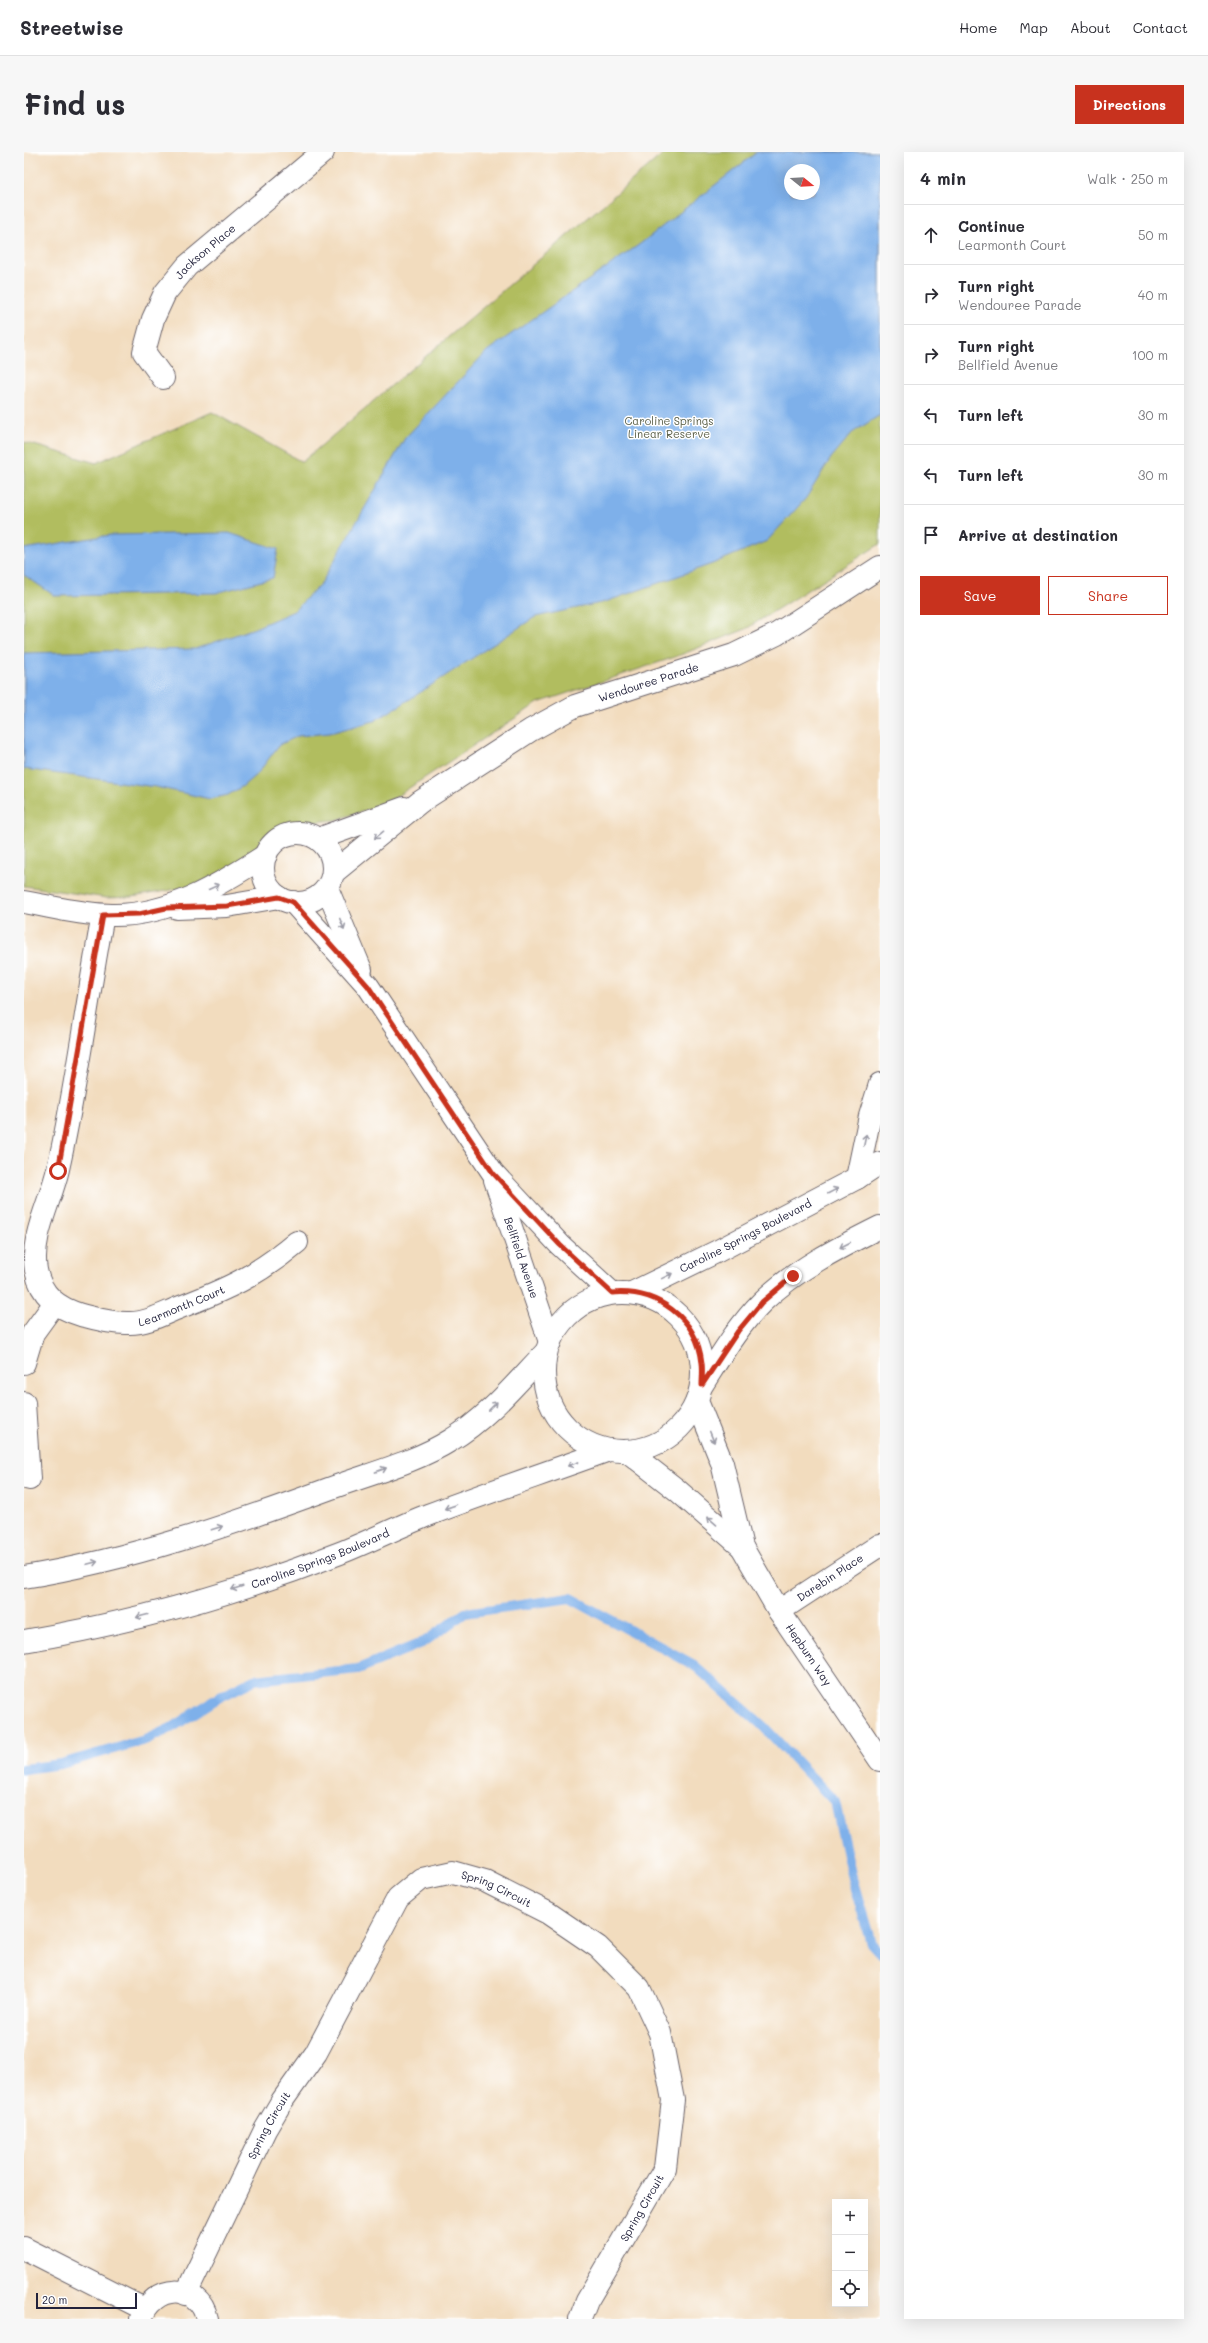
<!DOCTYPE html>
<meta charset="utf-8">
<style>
body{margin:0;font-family:Mali,sans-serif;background:#f7f7f7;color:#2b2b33}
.controls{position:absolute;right:12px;bottom:12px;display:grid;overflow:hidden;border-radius:0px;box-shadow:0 4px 16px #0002}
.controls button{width:36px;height:36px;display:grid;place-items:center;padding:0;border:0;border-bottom:1px solid #e1e1e2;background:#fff;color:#2b2b33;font:20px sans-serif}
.compass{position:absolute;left:760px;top:12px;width:36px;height:36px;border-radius:50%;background:#fff;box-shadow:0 4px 16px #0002;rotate:108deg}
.scale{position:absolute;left:12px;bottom:10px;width:101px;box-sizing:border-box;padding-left:4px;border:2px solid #22223b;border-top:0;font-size:11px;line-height:14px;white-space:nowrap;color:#22223b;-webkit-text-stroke:3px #fff;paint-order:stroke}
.stop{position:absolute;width:12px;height:12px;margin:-9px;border:3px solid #c8321e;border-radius:50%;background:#fff}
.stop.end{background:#c8321e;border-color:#fff;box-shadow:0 1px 4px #0008}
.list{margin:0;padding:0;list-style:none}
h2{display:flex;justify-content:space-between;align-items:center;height:52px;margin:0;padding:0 16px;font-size:17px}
h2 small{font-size:13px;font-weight:400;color:#7c7c81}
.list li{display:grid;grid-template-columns:26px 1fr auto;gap:12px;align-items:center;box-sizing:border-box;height:60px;padding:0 16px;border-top:1px solid #e1e1e2}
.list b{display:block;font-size:15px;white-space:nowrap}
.list p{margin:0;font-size:13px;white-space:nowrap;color:#7c7c81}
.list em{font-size:13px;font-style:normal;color:#7c7c81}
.actions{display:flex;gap:8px;padding:12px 16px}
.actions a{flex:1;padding:9px 0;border:1px solid #c8321e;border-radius:0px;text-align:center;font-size:14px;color:#c8321e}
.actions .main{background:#c8321e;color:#fff}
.icon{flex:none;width:22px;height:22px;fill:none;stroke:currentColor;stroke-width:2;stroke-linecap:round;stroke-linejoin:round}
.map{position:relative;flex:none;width:856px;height:2167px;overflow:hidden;border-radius:0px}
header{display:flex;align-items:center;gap:24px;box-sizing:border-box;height:56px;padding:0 20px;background:#fff;border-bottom:1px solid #e1e1e2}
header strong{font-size:19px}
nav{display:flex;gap:22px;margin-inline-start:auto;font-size:14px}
.intro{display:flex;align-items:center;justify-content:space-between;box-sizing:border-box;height:96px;padding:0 24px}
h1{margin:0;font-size:28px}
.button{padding:10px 18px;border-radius:0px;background:#c8321e;color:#fff;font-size:14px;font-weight:700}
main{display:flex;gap:24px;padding:0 24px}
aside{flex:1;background:#fff;border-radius:0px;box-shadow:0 4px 16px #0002}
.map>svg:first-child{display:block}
.green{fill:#b1bd5f;stroke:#6a704d;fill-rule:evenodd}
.water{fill:#7eb0ea;stroke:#506992;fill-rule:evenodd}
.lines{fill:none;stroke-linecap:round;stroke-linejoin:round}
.stream{stroke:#7eb0ea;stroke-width:10}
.minor-casing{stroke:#6b6369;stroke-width:24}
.secondary-casing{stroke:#6b6369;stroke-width:24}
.minor{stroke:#fff;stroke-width:22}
.secondary{stroke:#fff;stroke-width:22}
.oneway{stroke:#9c9ca7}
.route{stroke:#c8321e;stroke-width:5}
.labels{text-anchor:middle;stroke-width:3;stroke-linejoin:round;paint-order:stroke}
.street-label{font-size:11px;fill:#22223b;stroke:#fff}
.park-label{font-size:11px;fill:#5b6049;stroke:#fff}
</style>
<header>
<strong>Streetwise</strong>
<nav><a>Home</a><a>Map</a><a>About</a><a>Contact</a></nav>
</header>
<div class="intro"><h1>Find us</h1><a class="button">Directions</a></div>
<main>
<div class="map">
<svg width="856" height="2167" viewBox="0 0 856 2167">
<rect width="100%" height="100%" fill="#fff"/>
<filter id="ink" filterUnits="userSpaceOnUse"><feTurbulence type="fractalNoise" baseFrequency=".025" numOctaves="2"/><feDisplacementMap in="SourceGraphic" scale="8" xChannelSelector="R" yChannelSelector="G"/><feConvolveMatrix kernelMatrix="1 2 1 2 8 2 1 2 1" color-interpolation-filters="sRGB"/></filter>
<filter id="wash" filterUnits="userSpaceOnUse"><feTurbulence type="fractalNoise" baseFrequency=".012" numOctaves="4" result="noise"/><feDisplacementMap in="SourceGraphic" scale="16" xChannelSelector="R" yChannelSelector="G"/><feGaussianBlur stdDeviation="0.9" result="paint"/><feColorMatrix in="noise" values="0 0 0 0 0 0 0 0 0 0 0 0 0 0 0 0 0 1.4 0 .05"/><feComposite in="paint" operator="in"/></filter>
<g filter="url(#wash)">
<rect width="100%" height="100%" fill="#f2dcbe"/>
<!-- green -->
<path class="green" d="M641 0H856V392L722 477 651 505 514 551 367 648 349 656 312 668 265 672 254 676 216 711 169 734 108 745 83 746 0 734V290L72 311 188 260 278 310ZM766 18H790V42H766Z"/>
<!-- water -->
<path class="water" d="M733 0H856V263L828 281 807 306 782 346 743 389 688 412 581 450 511 465 380 551 350 569 306 581 274 584 255 593 234 621 219 634 204 643 186 647 132 635 0 617V501L171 497 231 476 270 459 298 430 381 286 463 199 616 92ZM766 18H790V42H766Z
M205 381 254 397 249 426 192 441 31 444 0 423V397L86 383Z"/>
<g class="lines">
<!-- stream -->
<path class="stream" d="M0 1617 37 1612 121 1588 147 1576 194 1546 230 1528 334 1517 400 1490 441 1461 546 1446 670 1513 739 1574 811 1650 828 1726 847 1791 856 1801"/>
</g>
</g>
<g filter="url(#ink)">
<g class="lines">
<defs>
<g id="minor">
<path id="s1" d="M139 226 120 200 129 167 141 141 163 114 299 0"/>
<circle cx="274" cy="716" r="35"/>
<path d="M294 687 380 656"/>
<path id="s2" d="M309 721 396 650 507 578 551 554 710 503 753 482 856 415"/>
<path d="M303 736 337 818"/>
<path d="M0 750C29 755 59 763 88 763 146 764 195 733 242 703"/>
<path d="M269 750 344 834 469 1021 536 1093 588 1141"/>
<path d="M153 756 203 754 255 745"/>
<path id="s3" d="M79 763C63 847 53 933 34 1017 27 1049 6 1085 12 1118 17 1144 34 1156 57 1163 73 1167 89 1172 106 1171 123 1171 139 1162 154 1156 203 1137 233 1124 273 1090"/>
<path d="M833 1026 846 964 856 932"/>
<path id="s4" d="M471 1028 526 1190"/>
<path d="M0 1211 9 1181 30 1152"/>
<path id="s5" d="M673 1249 698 1311 718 1395 755 1459 856 1608"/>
<path d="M0 1251 5 1327"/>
<path d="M603 1299 653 1338 718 1395"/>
<path id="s6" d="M755 1459 856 1393"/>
<path d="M0 2096 120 2157"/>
<path id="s7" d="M162 2142 241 1978 258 1949 292 1901 374 1746 397 1727 429 1720 461 1729 524 1761 574 1795 615 1836 636 1881 649 1948 641 2016 563 2149 556 2167"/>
<path d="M117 2167C128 2132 175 2129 183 2167"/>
</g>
<g id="secondary">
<circle cx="599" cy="1220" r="79"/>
<path id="s8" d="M608 1141 694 1099 833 1026 856 1011"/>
<path d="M678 1233C696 1205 714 1174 738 1150 772 1117 814 1096 856 1075"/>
<path d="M0 1425C106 1408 209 1372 310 1335 348 1321 392 1310 427 1288 464 1266 493 1230 522 1200"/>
<path id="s9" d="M0 1489C108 1471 214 1441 316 1401 346 1389 374 1375 404 1363 464 1340 525 1320 585 1298"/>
</g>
</defs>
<!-- minor casing -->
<use href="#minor" class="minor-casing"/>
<!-- secondary casing -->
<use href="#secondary" class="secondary-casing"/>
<!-- minor -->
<use href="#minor" class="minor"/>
<!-- secondary -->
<use href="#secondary" class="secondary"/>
</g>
<!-- one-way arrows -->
<defs><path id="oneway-shaft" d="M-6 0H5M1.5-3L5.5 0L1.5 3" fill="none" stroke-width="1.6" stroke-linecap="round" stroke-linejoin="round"/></defs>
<g class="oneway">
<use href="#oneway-shaft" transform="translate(355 683) rotate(141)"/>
<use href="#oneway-shaft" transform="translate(190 735) rotate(-25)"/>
<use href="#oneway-shaft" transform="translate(318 772) rotate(68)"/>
<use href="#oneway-shaft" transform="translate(841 988) rotate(-78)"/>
<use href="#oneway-shaft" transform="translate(809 1039) rotate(-28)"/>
<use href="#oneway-shaft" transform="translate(821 1093) rotate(153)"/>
<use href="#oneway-shaft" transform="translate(643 1124) rotate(-26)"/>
<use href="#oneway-shaft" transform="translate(469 1254) rotate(-45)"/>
<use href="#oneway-shaft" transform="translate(688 1285) rotate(68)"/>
<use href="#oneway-shaft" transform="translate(549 1312) rotate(160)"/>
<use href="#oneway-shaft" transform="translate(357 1318) rotate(-20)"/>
<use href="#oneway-shaft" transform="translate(426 1355) rotate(161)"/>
<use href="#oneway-shaft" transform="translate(688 1369) rotate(-139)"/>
<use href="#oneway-shaft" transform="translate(193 1376) rotate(-18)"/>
<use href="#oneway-shaft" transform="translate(68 1411) rotate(-14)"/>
<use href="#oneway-shaft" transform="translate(213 1436) rotate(163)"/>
<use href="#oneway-shaft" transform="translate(118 1464) rotate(165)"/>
</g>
</g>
<g class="lines" filter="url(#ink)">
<!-- route -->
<path class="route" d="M34 1019 79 763 115 762 142 756 203 754 255 745 269 750 344 834 469 1021 536 1093 588 1141C632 1137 673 1165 678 1211 679 1218 678 1226 678 1233L714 1179 738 1150 769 1124"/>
</g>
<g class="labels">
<!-- street labels -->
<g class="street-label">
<text dy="4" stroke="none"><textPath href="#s1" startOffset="153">Jackson Place</textPath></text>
<text dy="4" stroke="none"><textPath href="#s2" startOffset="372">Wendouree Parade</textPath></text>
<text dy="4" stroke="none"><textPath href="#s8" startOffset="127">Caroline Springs Boulevard</textPath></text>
<text dy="4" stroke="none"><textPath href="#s4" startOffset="82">Bellfield Avenue</textPath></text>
<text dy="4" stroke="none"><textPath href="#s3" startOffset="534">Learmonth Court</textPath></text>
<text dy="4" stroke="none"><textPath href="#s9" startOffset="308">Caroline Springs Boulevard</textPath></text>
<text dy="4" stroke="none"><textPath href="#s6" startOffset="61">Darebin Place</textPath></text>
<text dy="4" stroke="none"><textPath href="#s5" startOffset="280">Hepburn Way</textPath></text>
<text dy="4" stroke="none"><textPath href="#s7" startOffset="559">Spring Circuit</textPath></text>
<text dy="4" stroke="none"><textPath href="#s7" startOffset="188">Spring Circuit</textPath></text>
<text transform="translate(618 2056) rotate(-60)" y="4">Spring Circuit</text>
</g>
<!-- park labels -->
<g class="park-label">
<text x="645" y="273">Caroline Springs<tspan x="645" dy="13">Linear Reserve</tspan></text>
</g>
</g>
</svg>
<div class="controls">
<button>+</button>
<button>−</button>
<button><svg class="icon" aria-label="locate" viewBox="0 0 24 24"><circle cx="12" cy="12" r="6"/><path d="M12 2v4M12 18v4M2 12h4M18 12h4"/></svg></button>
</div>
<svg class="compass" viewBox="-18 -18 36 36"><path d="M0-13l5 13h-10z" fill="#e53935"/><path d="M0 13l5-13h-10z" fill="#7c7c81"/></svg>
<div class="scale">20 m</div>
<div class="stop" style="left:34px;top:1019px"></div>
<div class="stop end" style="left:769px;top:1124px"></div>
</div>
<aside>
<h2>4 min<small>Walk · 250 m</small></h2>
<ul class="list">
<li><svg class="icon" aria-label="ahead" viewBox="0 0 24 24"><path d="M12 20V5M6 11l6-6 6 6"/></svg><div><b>Continue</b><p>Learmonth Court</p></div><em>50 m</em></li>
<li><svg class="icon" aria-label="right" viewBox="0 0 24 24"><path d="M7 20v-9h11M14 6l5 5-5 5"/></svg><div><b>Turn right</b><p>Wendouree Parade</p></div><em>40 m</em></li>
<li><svg class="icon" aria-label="right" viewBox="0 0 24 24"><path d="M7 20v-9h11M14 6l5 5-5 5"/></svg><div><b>Turn right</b><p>Bellfield Avenue</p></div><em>100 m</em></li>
<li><svg class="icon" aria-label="left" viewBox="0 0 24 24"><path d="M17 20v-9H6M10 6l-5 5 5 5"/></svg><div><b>Turn left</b></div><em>30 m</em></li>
<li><svg class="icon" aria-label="left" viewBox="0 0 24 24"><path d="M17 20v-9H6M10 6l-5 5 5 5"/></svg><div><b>Turn left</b></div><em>30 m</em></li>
<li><svg class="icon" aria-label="arrive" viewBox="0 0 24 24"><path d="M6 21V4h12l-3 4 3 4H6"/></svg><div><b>Arrive at destination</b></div></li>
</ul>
<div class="actions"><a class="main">Save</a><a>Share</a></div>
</aside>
</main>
